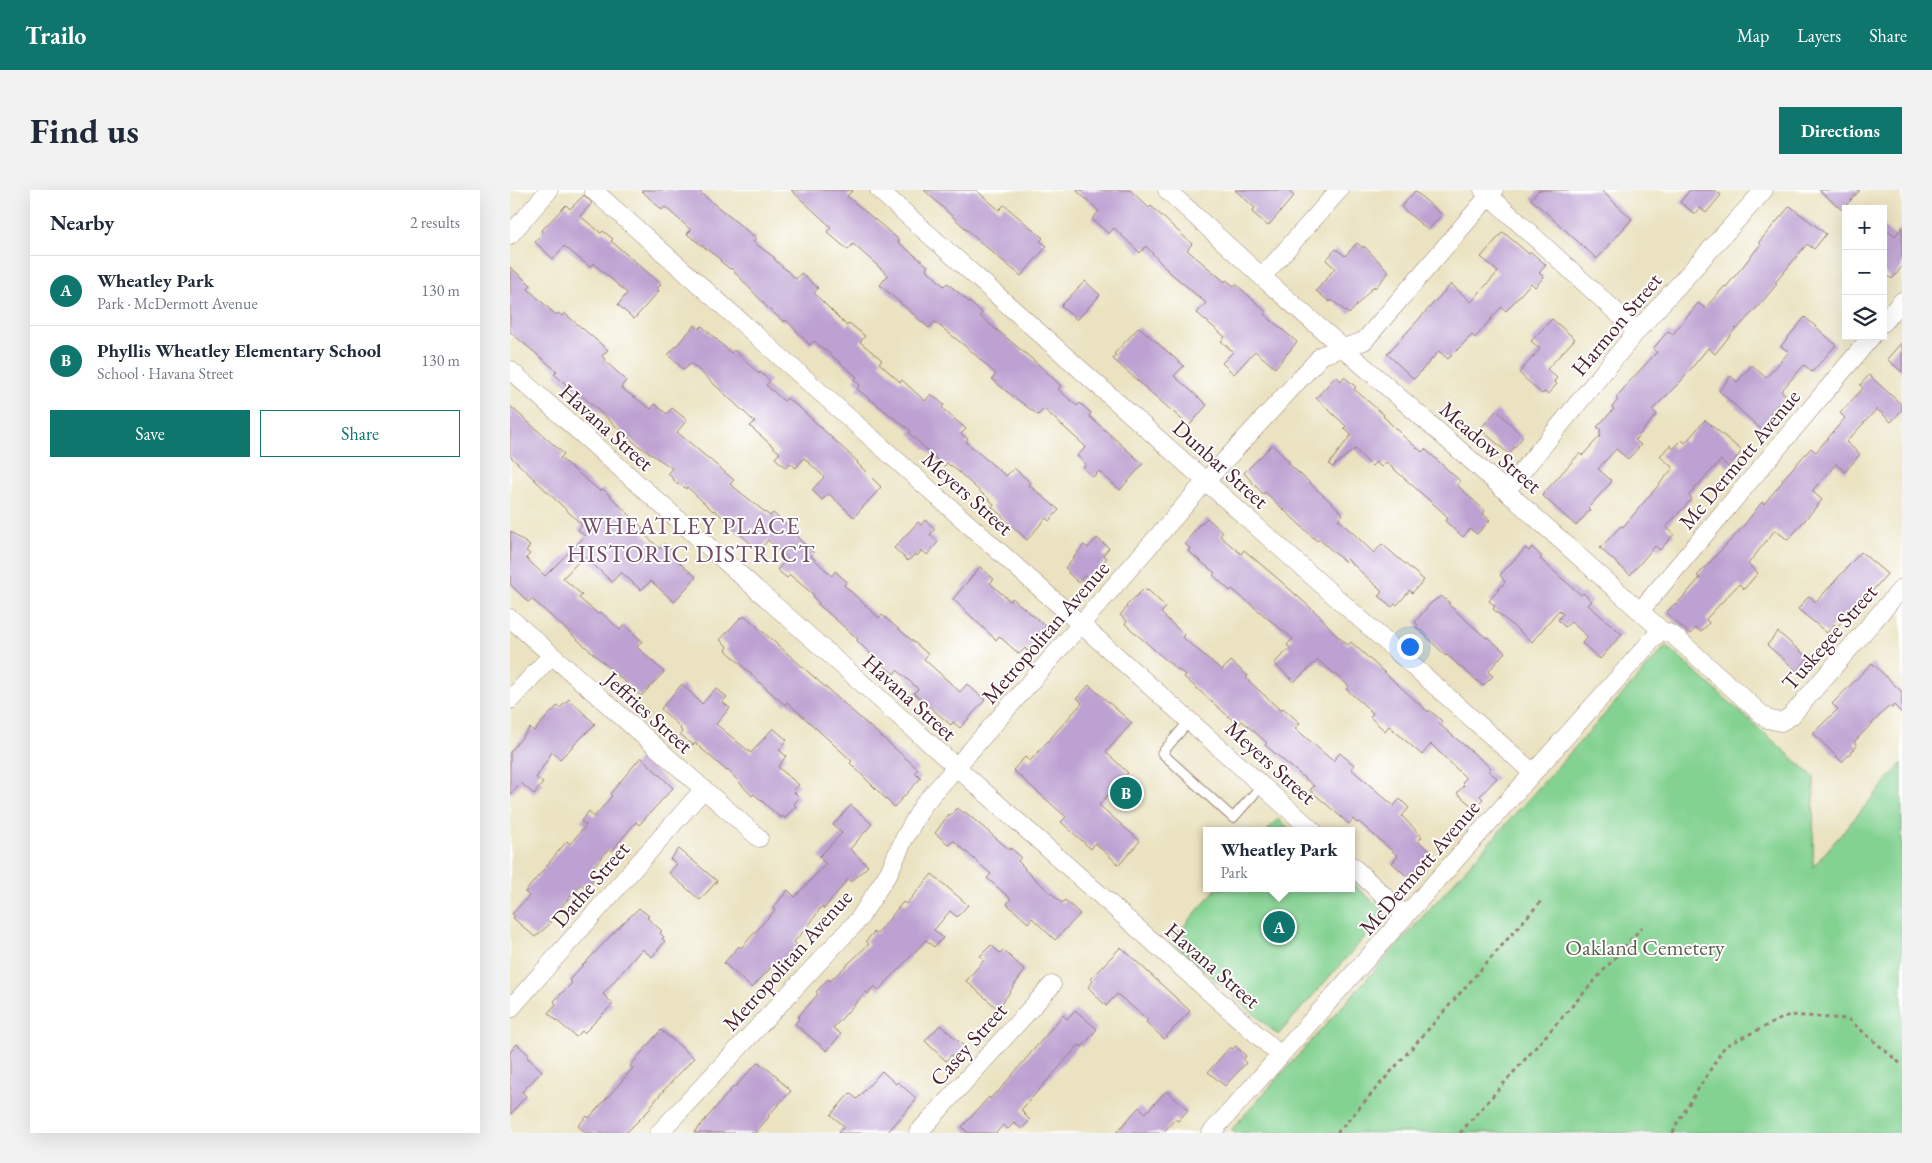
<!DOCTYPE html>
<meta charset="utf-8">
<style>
body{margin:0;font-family:"EB Garamond",serif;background:#f2f2f3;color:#1f2937}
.controls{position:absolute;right:15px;top:15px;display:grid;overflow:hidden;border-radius:0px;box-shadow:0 5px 20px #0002}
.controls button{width:45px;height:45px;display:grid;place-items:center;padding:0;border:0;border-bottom:1px solid #e0e1e3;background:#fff;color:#1f2937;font:25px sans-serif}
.you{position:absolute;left:899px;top:456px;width:18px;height:18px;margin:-12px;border:4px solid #fff;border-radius:50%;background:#1a73e8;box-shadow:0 0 0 8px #1a73e833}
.badge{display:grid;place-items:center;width:32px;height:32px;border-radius:50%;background:#0f766e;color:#fff;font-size:16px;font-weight:700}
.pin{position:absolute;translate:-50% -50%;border:2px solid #fff;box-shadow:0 1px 5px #0006}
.popup{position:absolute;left:693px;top:637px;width:152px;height:65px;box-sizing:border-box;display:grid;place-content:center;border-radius:0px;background:#fff;filter:drop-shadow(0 1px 4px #0005);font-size:16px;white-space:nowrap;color:#747a83}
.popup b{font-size:19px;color:#1f2937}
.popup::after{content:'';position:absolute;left:50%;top:100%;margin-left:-10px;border:10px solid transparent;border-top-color:#fff}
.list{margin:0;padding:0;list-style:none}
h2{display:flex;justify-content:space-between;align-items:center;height:65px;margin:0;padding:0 20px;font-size:21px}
h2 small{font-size:16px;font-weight:400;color:#747a83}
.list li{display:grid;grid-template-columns:32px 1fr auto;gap:15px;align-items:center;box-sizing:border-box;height:70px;padding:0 20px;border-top:1px solid #e0e1e3}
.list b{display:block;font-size:19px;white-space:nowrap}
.list p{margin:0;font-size:16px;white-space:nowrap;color:#747a83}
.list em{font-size:16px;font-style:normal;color:#747a83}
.actions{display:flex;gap:10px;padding:15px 20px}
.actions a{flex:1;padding:11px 0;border:1px solid #0f766e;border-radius:0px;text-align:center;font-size:18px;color:#0f766e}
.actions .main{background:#0f766e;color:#fff}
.icon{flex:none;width:28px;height:28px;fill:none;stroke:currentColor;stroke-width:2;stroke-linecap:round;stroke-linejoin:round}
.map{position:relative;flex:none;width:1392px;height:943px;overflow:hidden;border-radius:0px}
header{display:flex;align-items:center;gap:30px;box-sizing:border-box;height:70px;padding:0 25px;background:#0f766e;color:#fff}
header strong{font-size:24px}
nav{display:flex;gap:28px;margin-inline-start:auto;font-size:18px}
.intro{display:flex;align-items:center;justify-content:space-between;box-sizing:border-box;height:120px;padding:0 30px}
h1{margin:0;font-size:35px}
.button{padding:12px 22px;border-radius:0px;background:#0f766e;color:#fff;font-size:18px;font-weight:700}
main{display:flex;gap:30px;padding:0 30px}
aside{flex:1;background:#fff;border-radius:0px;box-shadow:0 5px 20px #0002}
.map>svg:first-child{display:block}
.green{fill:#83d291;stroke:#66785e}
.building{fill:#bda1d2}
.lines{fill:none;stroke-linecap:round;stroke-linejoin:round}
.service-casing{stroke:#9a8076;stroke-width:11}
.minor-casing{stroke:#9a8076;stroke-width:19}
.path{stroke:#9a8076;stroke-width:3;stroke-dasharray:4 4;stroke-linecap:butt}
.service{stroke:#fff;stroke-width:9}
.minor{stroke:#fff;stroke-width:18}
.labels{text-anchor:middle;stroke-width:4;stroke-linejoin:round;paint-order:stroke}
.street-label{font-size:22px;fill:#4a1f2b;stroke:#fff}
.park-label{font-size:22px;fill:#5e5e4f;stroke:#fff}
.neighbourhood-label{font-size:24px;letter-spacing:1px;fill:#724c65;stroke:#fff}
</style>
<header>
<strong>Trailo</strong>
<nav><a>Map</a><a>Layers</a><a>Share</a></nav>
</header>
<div class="intro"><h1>Find us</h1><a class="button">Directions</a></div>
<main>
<aside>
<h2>Nearby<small>2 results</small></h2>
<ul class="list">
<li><span class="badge">A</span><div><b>Wheatley Park</b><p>Park · McDermott Avenue</p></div><em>130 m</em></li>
<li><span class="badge">B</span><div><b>Phyllis Wheatley Elementary School</b><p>School · Havana Street</p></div><em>130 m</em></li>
</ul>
<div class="actions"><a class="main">Save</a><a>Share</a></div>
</aside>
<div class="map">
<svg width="1392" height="943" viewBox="0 0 1392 943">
<rect width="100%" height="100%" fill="#fff"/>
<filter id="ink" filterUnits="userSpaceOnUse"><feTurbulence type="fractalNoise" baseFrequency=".02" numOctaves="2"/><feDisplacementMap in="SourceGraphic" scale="10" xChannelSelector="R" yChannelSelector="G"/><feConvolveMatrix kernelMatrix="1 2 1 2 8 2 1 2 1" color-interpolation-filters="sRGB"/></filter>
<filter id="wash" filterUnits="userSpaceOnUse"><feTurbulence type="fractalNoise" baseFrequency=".0096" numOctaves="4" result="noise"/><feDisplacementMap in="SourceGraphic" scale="20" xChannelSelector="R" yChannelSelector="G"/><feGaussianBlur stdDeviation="1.12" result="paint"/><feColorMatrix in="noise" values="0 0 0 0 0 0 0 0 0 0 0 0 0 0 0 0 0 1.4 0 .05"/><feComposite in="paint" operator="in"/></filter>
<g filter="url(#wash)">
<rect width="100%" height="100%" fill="#eae2c0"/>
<!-- green -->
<path class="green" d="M1156 456 1304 587 1303 677 1392 573V943H724L721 940Z
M768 629 782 641H757Z
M842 693 876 723 768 845 661 751 707 698H842Z"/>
<g id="blocks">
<!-- building -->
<path class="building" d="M131 0H187L246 48 243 52 265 68 264 69 286 89 291 83 308 98 304 103 337 136 339 133 355 146 350 152 372 170 369 173 390 192 392 190 415 211 421 204 434 215 432 218 456 239 451 244 458 249 456 252 496 286 504 278 521 293 519 295 549 320 539 331 536 328 517 350 482 317 484 314 441 275 440 276 437 273 434 276 399 243 401 241 347 199 350 195 344 190 347 187 304 151 300 155 276 130 274 132 258 118 221 78 220 79 210 71 211 70 177 44 181 40 155 17 152 20Z
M281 0H343L337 6 389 50 388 52 418 76 416 79 434 96 437 93 472 123 470 126 528 174 551 196 548 199 567 216 570 213 581 223 579 226 633 274 610 300 589 281 583 287 573 278 576 274 567 266 576 257 534 219 528 225 496 201 482 189 486 184 461 161 425 132 419 138 370 95 378 85 343 54 338 60 317 42 321 37Z
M414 0H466L489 20 494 15 533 48 530 51 537 56 511 86 469 51Z
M566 0H620L639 18 641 16 682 54 677 60 715 92 716 90 724 96 726 94 756 122 754 124 787 152 765 178 745 161 724 184 712 173 723 162 711 151 715 147 687 123 696 113 657 80 636 56 630 63 604 38 599 44 582 29 589 21Z
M725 0H777L784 6 758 36 742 22 745 18Z
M1029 0H1091L1122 29 1087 69 1021 9Z
M1180 0H1204L1211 5 1196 23 1190 18 1185 24 1170 12Z
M1309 0H1350L1332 20Z
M905 1 932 25 918 40 891 17Z
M74 5 82 13 70 26 91 43 93 41 103 49 101 51 151 94 146 99 149 101 124 129 108 115 117 103 83 73 80 77 54 56 43 69 25 52 34 43 31 41 56 15 60 19Z
M1280 16 1316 44 1304 59 1297 54 1265 93 1267 94 1252 112 1227 139 1226 138 1205 164 1198 158 1172 190 1142 220 1147 224 1125 250 1131 255 1118 269 1106 259 1088 279 1102 291 1078 318 1080 320 1066 336 1032 305 1070 263 1072 266 1091 245 1089 243 1091 240 1087 237 1104 219 1102 217 1108 210 1106 208 1120 191 1147 162 1143 159 1158 141 1163 144 1188 113 1195 118 1215 96 1216 97 1251 54 1249 52Z
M1373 36 1385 46 1392 37V77L1382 89 1373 82Z
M993 42 1019 64 1021 62 1036 75 1029 83 1034 87 1025 97 1021 93 996 121 991 117 965 148 962 145 938 169 929 161 904 189 877 164 941 94 961 112 988 82 971 67Z
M847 53 853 58 854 56 879 82 865 98 864 96 839 124 822 110 820 112 806 101 825 78 816 70 826 59 835 66Z
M0 77 21 95 18 99 46 125 48 123 52 126 54 123 98 160 92 166 95 169 94 170 116 190 111 198 141 219 145 214 157 224 162 218 177 230 167 242 224 290 220 294 260 326 263 323 289 346 287 347 304 363 301 366 322 386 325 381 337 392 334 395 369 428 372 425 418 464 414 469 450 502 457 494 475 510 450 538 443 532 441 535 420 517 404 503 408 499 406 497 387 480 384 484 362 465 347 451 348 449 308 414 309 413 303 407 304 405 280 385 277 388 267 380 278 368 258 350 249 361 222 337 223 336 204 320 203 321 177 297 176 299 170 293 168 295 158 283 162 278 126 254 60 195 58 196 44 184 47 181 0 142Z
M575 91 590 105 567 130 551 116Z
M1295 127 1326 155 1302 182 1294 175 1271 201 1276 205 1261 222 1264 227 1252 240 1209 201 1221 186 1227 192 1242 175 1256 188 1279 162 1271 156Z
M1042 129 1065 149 1037 179 1047 188 1044 191 1047 194 1038 204 1034 202 1032 204 1009 183 1030 159 1021 151Z
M185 135 189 139 192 136 221 163 224 160 249 184 250 182 260 191 256 195 274 211 277 208 290 218 348 272 347 273 371 297 344 327 319 304 312 310 302 300 314 287 294 268 286 278 280 273 276 278 265 268 270 263 240 236 245 232 181 173 174 180 158 165Z
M629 137 674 176 664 186 697 215 679 236 603 169 606 165 604 164Z
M1392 152V182L1377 169Z
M1359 185 1392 215V220L1381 232 1367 219 1336 252 1350 264 1335 282 1326 274 1302 301 1312 310 1278 350 1265 340 1238 374 1248 383 1234 399 1229 394 1196 429 1199 433 1191 442 1186 438 1180 444 1156 423 1164 414 1166 415 1190 388 1187 386 1231 339 1252 312 1254 314 1273 291 1272 290 1301 258 1306 262 1335 228 1330 223 1353 198 1350 195Z
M826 186 831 191 834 187 846 197 844 199 874 225 873 226 893 246 912 262 915 259 950 291 947 295 975 321 973 324 980 330 967 344 960 339 953 347 935 331 938 327 876 272 871 277 866 272 862 276 845 259 822 277 819 274 841 245 834 238 836 236 806 208Z
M0 216 54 264 50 268 90 301 93 299 133 338 130 340 150 359 154 354 164 363 162 366 186 387 164 412 141 391 131 400 111 382 102 392 74 366 53 388 72 405 69 408 88 424 91 422 110 440 114 435 132 451 127 457 154 482 131 506 22 409 18 412 0 394V341L20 356 16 361 20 364 16 368 35 386 75 346 68 340 72 335 0 266Z
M987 220 1013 247 999 264 970 239Z
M1195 230 1232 261 1218 277 1211 270 1179 305 1182 309 1156 337 1164 344 1150 360 1145 356 1120 385 1090 358 1111 336 1113 337 1163 278 1150 266 1160 255 1163 259 1172 250 1175 253Z
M762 255 779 271 778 273 824 315 833 324 828 329 864 363 872 354 914 390 902 403 900 400 887 415 885 414 882 417 869 406 872 401 837 369 835 372 809 349 807 351 755 302 753 304 734 283Z
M697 328 713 342 710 346 731 364 734 360 767 388 812 428 825 444 838 455 841 452 918 522 919 520 932 531 929 534 981 578 978 581 987 588 970 606 973 609 964 618 947 603 954 595 952 593 956 588 921 554 912 565 879 536 875 541 860 527 863 523 836 499 839 496 808 470 784 492 764 473 780 458 777 455 783 449 722 399 720 401 703 385 705 383 678 361 680 358 675 354 689 334 690 335Z
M415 330 425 339 420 345 428 352 417 365 412 360 407 366 405 364 398 371 384 358 408 332 411 335Z
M587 348 599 358 593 365 597 368 579 389 575 385 569 393 558 383 559 381 555 378 574 355 578 358Z
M1022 357 1032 367 1030 369 1071 405 1073 403 1082 411 1078 415 1112 444 1090 469 1072 453 1078 447 1061 432 1055 437 1048 430 1053 424 1049 420 1022 452 983 419 985 416 979 411 995 392 990 385 1015 358 1019 361Z
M1351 362 1377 384 1342 425 1339 423 1327 437 1324 434 1317 443 1288 419 1299 406 1306 412Z
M470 377 484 389 480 393 500 411 502 408 538 438 517 461 515 458 509 464 489 446 486 450 443 409Z
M634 399 637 401 638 400 656 417 651 423 674 445 672 447 712 480 721 471 738 486 736 488 771 521 773 518 790 533 785 538 823 571 830 563 844 575 841 579 884 616 890 609 899 618 892 626 912 647 908 651 922 663 899 688 882 673 888 666 849 632 847 633 843 629 839 634 800 600 804 596 755 555 757 553 732 531 728 535 674 487 676 485 664 477 615 434 617 431 610 425 617 417 616 416Z
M931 406 940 413 938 414 976 448 977 447 995 462 978 482 983 486 973 496 937 465 936 466 906 437 908 435 905 432 921 413Z
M235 426 408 579 405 582 411 588 384 617 340 573 342 571 277 512 275 515 248 491 216 460 218 457 210 450 231 427 232 428Z
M1268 442 1298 468 1287 481 1257 455Z
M1362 473 1392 502V523L1384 515 1382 518 1379 516 1344 552 1347 556 1332 572 1303 543 1328 519 1322 514Z
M172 494 192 514 206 498 217 507 212 512 220 518 206 534 241 563 263 538 277 550 269 560 276 566 268 577 289 595 283 601 289 607 284 614 286 616 275 628 272 626 271 628 244 604 242 606 218 580 217 581 185 553 183 555 170 544 172 542 170 539 171 538 151 519Z
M579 495 622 533 596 562 618 583 589 615 630 651 609 675 585 653 581 659 551 632 556 627 503 580 515 567 520 571 572 513 567 508Z
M59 509 85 534 50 569 42 562 26 588 33 593 24 604 11 593 0 605V562L20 538 24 541 47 516 50 518Z
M131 567 163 598 129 635 126 632 102 661 99 659 82 678 84 679 81 683 85 688 76 699 71 694 39 731 41 733 25 747 3 728 5 726 2 724 19 706 15 702 57 651 60 654 76 635 71 631 79 621 84 627 102 606 100 604Z
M341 615 362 634 340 659 358 676 341 692 338 689 314 719 312 716 299 735 284 752 287 755 269 775 266 772 242 798 214 773 229 756 231 758 265 720 263 718 278 700 285 707 316 674 309 667 332 643 323 635Z
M447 618 454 623 455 622 500 660 501 658 511 667 508 671 515 678 514 679 552 713 555 710 570 724 545 750 522 728 518 733 497 714 501 709 477 688 481 684 445 652 443 651 439 655 425 643 439 624 440 626Z
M169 659 207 691 190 710 159 683 167 674 160 669Z
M422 684 458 715 447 727 440 721 424 740 433 748 424 757 416 750 369 800 364 796 358 804 356 802 323 838 331 844 317 861 285 834 289 829 288 827 308 804 306 802 318 789 320 791 359 754 356 751 364 742 367 744 393 712 396 714Z
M129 718 139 726 137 728 152 741 150 743 154 747 152 749 155 751 142 767 132 759 93 804 103 814 74 843 72 841 66 847 38 823 46 814 44 811 62 793 59 790 107 739Z
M481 755 490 763 493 760 515 780 488 819 456 791 474 770 470 766Z
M611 757 680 821 654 849 636 832 638 830 607 804 596 816 578 797 583 791 580 789Z
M565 820 587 839 572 857 569 855 511 920 514 922 513 923 520 930 512 939 504 933 498 939 493 935 486 943H458L452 937 479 907 480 909 486 902 487 903 553 825 557 829Z
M430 835 455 857 445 868 441 865 436 871 415 851Z
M151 840 184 868 154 900 140 917 141 918 116 943H76L68 936 77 926 79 928 104 900 123 878 120 876Z
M7 854 19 865 17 867 32 881 12 902 16 906 0 925V862Z
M726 856 736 866 733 870 736 873 715 896 698 882 720 857 722 859Z
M248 872 268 887 267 888 281 901 258 926 259 927 245 943H184L223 897H225Z
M372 881 386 894 388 892 407 909 377 943H328L334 936 321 925 340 903 347 909Z
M656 901 678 920 668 931 665 929 653 943H606L629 917 636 923Z"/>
</g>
</g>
<g filter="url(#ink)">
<use href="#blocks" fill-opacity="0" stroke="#9a8076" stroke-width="1"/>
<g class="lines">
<defs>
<path id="service" d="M680 530 652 563 723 628 753 594"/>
<path id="minor" d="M83 0 803 641
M369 0 1022 582
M657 0 752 87 996 301 1151 440 1163 445 1257 529 1271 532 1281 526 1392 398
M973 0 1127 141
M0 45 39 0
M752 87 829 0
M1373 133 1392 111
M0 180 770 865
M996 301 1127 141 1254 0
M1130 421 1362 146
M0 428 249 648
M0 510 42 465
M842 676 896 726
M0 819 193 600
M149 943 349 729 379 682 394 649 413 615 696 291 812 165 854 151 984 0
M408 943 542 795
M701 943 1151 440"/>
</defs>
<!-- service casing -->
<use href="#service" class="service-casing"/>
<!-- minor casing -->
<use href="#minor" class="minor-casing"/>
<!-- path -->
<path class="path" d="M827 943 1032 710
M950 943 1132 737
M1163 943 1166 935 1215 856 1279 825 1338 829 1392 875"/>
<!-- service -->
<use href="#service" class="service"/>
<!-- minor -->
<use href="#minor" class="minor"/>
</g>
</g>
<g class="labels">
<!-- street labels -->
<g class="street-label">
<text transform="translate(1106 134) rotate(-50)" y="8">Harmon Street</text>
<text transform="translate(97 237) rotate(42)" y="8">Havana Street</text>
<text transform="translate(981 257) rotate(41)" y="8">Meadow Street</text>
<text transform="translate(1229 269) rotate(-50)" y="8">Mc Dermott Avenue</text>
<text transform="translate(711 274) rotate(42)" y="8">Dunbar Street</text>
<text transform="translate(458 303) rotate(42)" y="8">Meyers Street</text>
<text transform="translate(535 442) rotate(-49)" y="8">Metropolitan Avenue</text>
<text transform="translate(1319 447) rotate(-49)" y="8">Tuskegee Street</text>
<text transform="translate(400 507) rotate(42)" y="8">Havana Street</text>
<text transform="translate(139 522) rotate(42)" y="8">Jeffries Street</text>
<text transform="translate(761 572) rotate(42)" y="8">Meyers Street</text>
<text transform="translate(909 677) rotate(-49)" y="8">McDermott Avenue</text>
<text transform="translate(80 694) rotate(-49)" y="8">Dathe Street</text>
<text transform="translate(277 770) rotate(-48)" y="8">Metropolitan Avenue</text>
<text transform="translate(703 775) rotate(41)" y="8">Havana Street</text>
<text transform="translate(458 854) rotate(-48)" y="8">Casey Street</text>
</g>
<!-- park labels -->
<g class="park-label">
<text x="1135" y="765">Oakland Cemetery</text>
</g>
<!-- neighbourhood labels -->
<g class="neighbourhood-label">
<text x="181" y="344">WHEATLEY PLACE<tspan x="181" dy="28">HISTORIC DISTRICT</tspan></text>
</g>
</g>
</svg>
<div class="controls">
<button>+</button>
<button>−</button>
<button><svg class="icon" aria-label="layers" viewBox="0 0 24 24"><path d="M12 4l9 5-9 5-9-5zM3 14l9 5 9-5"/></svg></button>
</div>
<div class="you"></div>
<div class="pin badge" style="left:769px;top:737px">A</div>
<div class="popup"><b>Wheatley Park</b>Park</div>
<div class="pin badge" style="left:616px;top:603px">B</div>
</div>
</main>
